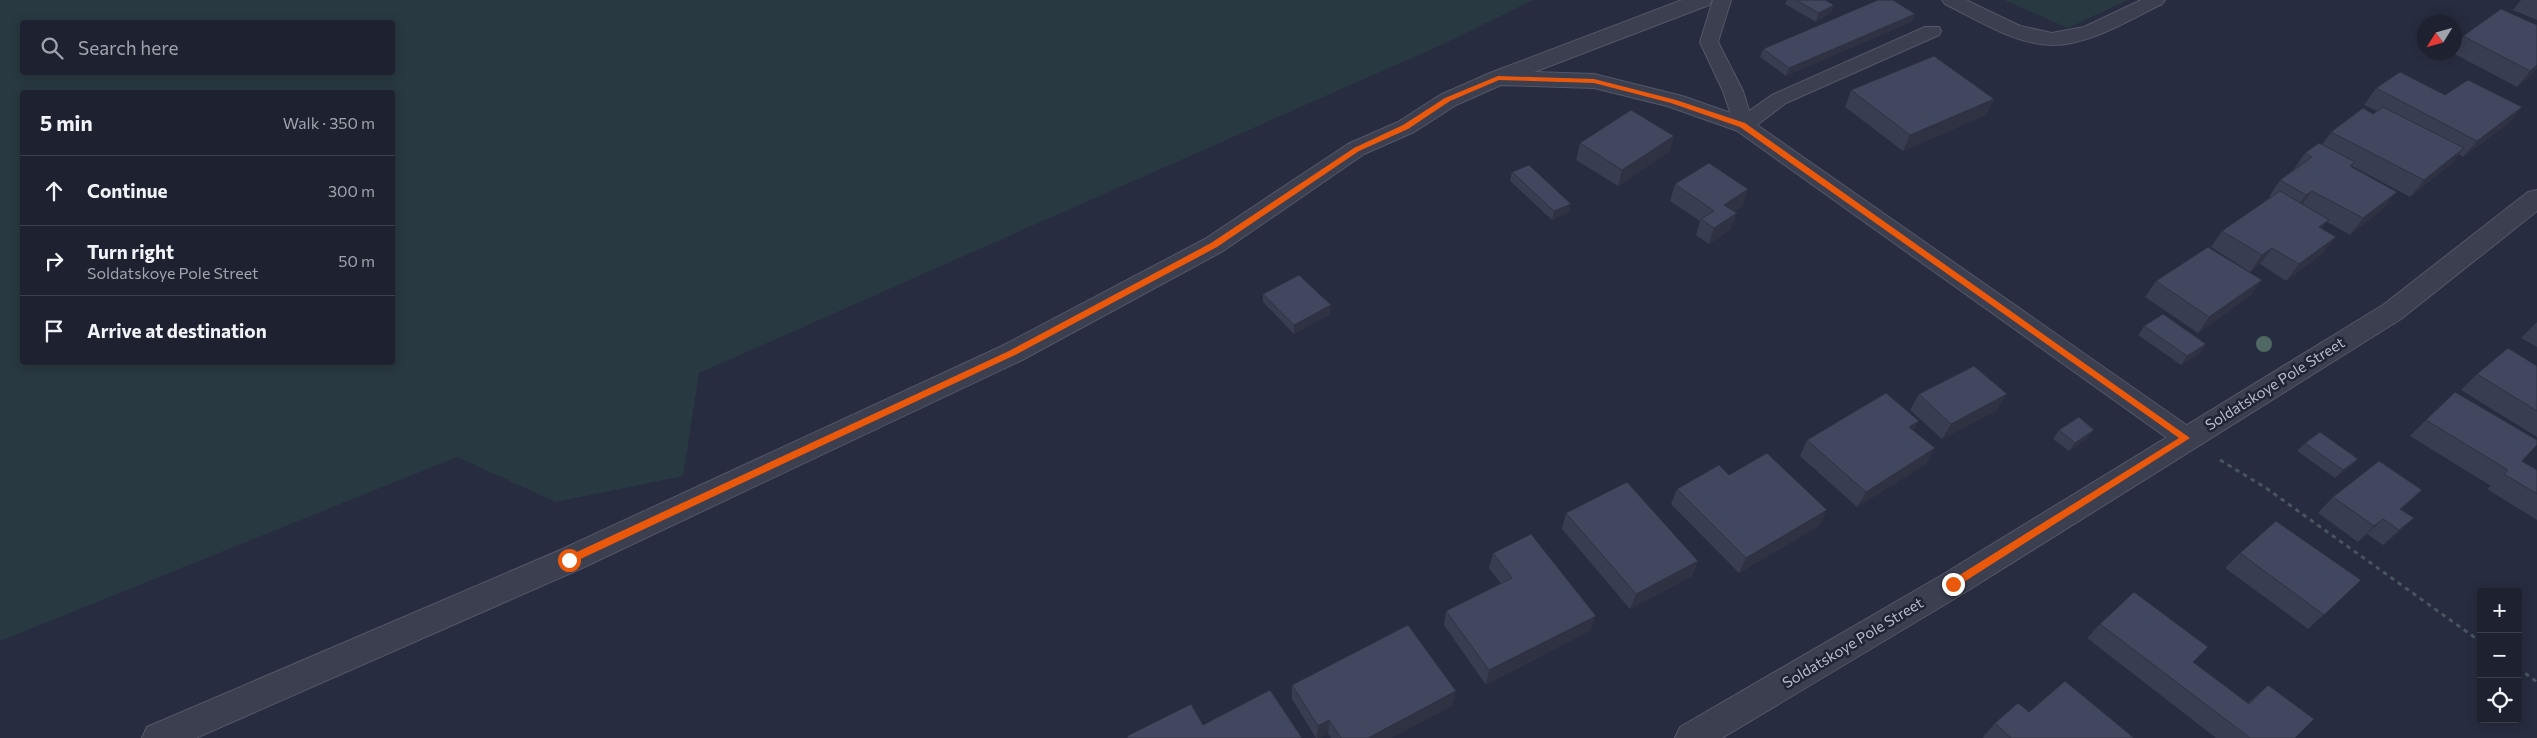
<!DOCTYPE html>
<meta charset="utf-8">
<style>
body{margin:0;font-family:Commissioner,sans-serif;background:#2a2e3c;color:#f1f3f6}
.controls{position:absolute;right:15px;bottom:15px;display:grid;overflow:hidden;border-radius:5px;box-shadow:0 2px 12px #0003}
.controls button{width:45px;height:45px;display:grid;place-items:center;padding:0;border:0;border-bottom:1px solid #3b3e4c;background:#1d2130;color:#f1f3f6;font:25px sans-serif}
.compass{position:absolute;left:2417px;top:15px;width:45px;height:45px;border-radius:50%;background:#1d2130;box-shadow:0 2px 12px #0003;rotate:233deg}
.stop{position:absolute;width:15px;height:15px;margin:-11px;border:4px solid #ea580c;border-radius:50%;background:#fff}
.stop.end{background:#ea580c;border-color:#fff;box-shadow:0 1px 5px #0008}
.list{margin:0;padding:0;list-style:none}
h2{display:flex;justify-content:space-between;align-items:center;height:65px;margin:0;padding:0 20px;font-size:21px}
h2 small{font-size:16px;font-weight:400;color:#a0a3ab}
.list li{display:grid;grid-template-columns:32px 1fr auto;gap:15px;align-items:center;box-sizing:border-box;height:70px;padding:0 20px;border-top:1px solid #3b3e4c}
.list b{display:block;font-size:19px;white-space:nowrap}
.list p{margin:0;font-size:16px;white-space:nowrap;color:#a0a3ab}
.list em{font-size:16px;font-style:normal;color:#a0a3ab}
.icon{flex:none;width:28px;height:28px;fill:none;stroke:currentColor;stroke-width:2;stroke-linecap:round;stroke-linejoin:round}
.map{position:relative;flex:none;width:2537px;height:738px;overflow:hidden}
.search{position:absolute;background:#1d2130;box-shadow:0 2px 12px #0003;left:20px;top:20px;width:375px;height:55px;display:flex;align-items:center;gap:12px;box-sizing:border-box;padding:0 18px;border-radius:5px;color:#a0a3ab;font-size:19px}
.panel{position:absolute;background:#1d2130;box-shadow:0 2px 12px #0003;left:20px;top:90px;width:375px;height:275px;border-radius:5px}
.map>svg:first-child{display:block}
.green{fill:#293941;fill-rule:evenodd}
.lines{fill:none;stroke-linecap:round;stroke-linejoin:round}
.lane-casing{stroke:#535767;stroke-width:2}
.street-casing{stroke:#535767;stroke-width:2}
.path{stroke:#47565e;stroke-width:3;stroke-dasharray:4.5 4.5;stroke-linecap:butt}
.lane{fill:#3b3f50;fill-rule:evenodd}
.street{fill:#3b3f50;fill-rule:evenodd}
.tree{fill:#4f6864}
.wall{fill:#383d51}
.shaded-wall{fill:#2e3242}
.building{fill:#41475e;stroke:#2e3242}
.route{fill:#ea580c}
.labels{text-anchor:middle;stroke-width:5;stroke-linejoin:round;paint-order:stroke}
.street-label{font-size:15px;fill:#b8bbca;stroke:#202435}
</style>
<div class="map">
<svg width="2537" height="738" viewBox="0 0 2537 738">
<rect width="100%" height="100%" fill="#272c40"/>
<!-- green -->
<path class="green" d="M0 0H1533L1441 45 699 373 683 476 556 502 457 457 0 641ZM22 22H392V72H22ZM22 92H392V362H22Z
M2004 0H2128L2068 28Z"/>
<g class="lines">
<defs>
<path id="lane" d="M1713 0H1731L1718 42 1743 91 1749 111 1772 95 1925 27H1939L1941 31 1939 35 1786 103 1757 125 2195 431 2198 438 2195 445 2186 448 2177 445 1736 130 1723 91 1700 42Z
M1942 0H1966L2020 26 2052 33 2084 27 2141 0H2165L2162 4C2129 20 2090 45 2052 45 2013 44 1978 20 1945 4Z"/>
<path id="street" d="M1682 0H1712L1709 5 1534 72 1594 74 1682 96 1751 120 1755 125 1751 130 1743 132 1735 130 1667 106 1594 88 1501 85 1456 105 1414 132 1364 154 1223 251 1022 360 580 569 196 738H142L147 727 558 551 1002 346 1205 239 1348 144 1398 122 1440 95 1490 73Z
M2537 190V211L2401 319 1964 593 1722 738H1675L1680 727 1942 575 2383 305 2528 192Z"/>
</defs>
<!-- lane casing -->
<use href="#lane" class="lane-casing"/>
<!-- street casing -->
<use href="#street" class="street-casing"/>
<!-- path -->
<path class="path" d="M2220 460 2266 488 2481 642
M2518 668 2537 682"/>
<!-- lane -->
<use href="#lane" class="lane"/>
<!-- street -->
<use href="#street" class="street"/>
</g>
<!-- trees -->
<circle class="tree" cx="2264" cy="344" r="8"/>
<!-- wall -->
<path class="wall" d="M1787 0H1825L1831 13 1816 22 1785 4Z
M2521 0H2537V20L2513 10Z
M1915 14 1911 22 1786 76 1760 57 1763 49Z
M2537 25V68L2530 77 2517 87 2451 52H2454V48L2463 36Z
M2376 88 2445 95 2522 107 2509 123 2463 157 2459 154 2451 164 2410 197 2352 166 2351 167 2384 208 2350 235 2327 222 2322 228 2323 253 2286 281 2260 264 2250 272 2211 247 2222 231 2270 198 2269 197 2280 180 2295 170 2294 169 2305 153 2322 145 2331 132 2373 114 2377 111 2364 105Z
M1851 90 1994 99 1986 115 1903 151 1845 107Z
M1674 136 1669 152 1618 186 1576 160 1580 143Z
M1512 172 1569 212 1552 220 1510 181Z
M1675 184 1743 206 1734 211 1731 229 1709 244 1696 235 1700 221 1670 201Z
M2262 280 2250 296 2198 333 2145 297 2156 281Z
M1263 294 1330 314 1294 334 1263 302Z
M2537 322V347L2521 338Z
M2144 326 2206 344 2200 353 2181 365 2138 335Z
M2537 366V437L2461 390 2477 374Z
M1919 394 1997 410 1942 439 1910 410Z
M2426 420 2522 461 2537 470V520L2487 489 2491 486 2410 436Z
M1913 430 1935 448 1926 464 1857 507 1800 456 1807 440Z
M2059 430 2088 438 2069 451 2053 439Z
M2305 443 2358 459 2350 467 2335 478 2297 451Z
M1729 475 1820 525 1739 573 1671 504 1677 489Z
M2422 490 2401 510 2414 518 2397 534 2383 545 2367 534 2358 542 2318 513 2333 497Z
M1566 513 1698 561 1692 576 1630 609 1562 529Z
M1493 553 1591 630 1486 685 1444 625 1446 611 1501 584 1489 568Z
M2240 553 2361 580 2308 629 2225 568Z
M2100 624 2193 662 2248 703 2268 685 2295 738H2216L2087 638Z
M1292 685 1453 705 1391 738H1331L1328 734 1320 738H1316L1292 699Z
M2029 712 2134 738H1984L1983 737 1995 723Z"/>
<!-- shaded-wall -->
<path class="shaded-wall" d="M1834 5 1831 13 1816 22 1819 13Z
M1915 14 1911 22 1786 76 1789 68Z
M2537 65V68L2530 77 2517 87 2530 71Z
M1994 99 1986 115 1903 151 1910 135Z
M2522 107 2509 123 2463 157 2477 141Z
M1674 136 1669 152 1618 186 1622 170Z
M2464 148 2451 164 2410 197 2424 180Z
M1748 189 1743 206 1719 221 1724 205Z
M2312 191 2300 207 2294 211 2306 195Z
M2397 192 2384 208 2350 235 2363 218Z
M1571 204 1569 212 1552 220 1554 211Z
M1737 213 1731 229 1709 244 1714 228Z
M2329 220 2316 236 2319 227Z
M2336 237 2323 253 2286 281 2299 264Z
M2272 248 2260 264 2250 272 2262 255Z
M2262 280 2250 296 2198 333 2209 317Z
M1331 305 1330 314 1294 334V325Z
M2206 344 2200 353 2181 365 2187 356Z
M2007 394 1997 410 1942 439 1951 424Z
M1919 421 1910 436 1909 427Z
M2094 430 2088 438 2069 451 2075 443Z
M1935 448 1926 464 1857 507 1866 492Z
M2358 459 2350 467 2335 478 2343 470Z
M2422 490 2406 505 2387 521 2400 509Z
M1827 510 1820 525 1739 573 1746 558Z
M2414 518 2397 534 2383 545 2399 530Z
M2383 519 2367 534 2358 542 2374 526Z
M1698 561 1692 576 1630 609 1636 594Z
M1596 616 1591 630 1486 685 1489 670Z
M1456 691 1453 705 1391 738H1368Z
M1329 720 1328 734 1320 738H1317L1318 726Z"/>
<!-- building -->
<path class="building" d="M1796 0H1825L1834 5 1819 13Z
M1878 0H1893L1915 14 1789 68 1763 49Z
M2501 9 2537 25V65L2530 71 2463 36Z
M1934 56 1994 99 1910 135 1851 90Z
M2400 72 2445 95 2468 80 2522 107 2477 141 2376 88Z
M2383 107 2464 148 2424 180 2331 132 2363 108 2373 114Z
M1631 110 1674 136 1622 170 1580 143Z
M2319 143 2355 162 2350 166 2397 192 2363 218 2312 191 2306 195 2280 180 2312 157 2305 153Z
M1709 163 1748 189 1724 205 1737 213 1714 228 1701 219 1714 211 1675 184Z
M1529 165 1571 204 1554 211 1512 172Z
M2280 191 2329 220 2319 227 2336 237 2299 264 2272 248 2262 255 2222 231Z
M2208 247 2262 280 2209 317 2156 281Z
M1299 275 1331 305 1294 325 1263 294Z
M2163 314 2206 344 2187 356 2144 326Z
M2508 348 2537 366V411L2477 374Z
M1974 366 2007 394 1951 424 1919 394Z
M2455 392 2537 440V445L2522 461 2537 470V494L2504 474 2508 470 2426 420Z
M1886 393 1919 421 1909 427 1935 448 1866 492 1807 440Z
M2079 417 2094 430 2075 443 2059 430Z
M2320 432 2358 459 2343 470 2305 443Z
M1767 453 1827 510 1746 558 1677 489 1719 465 1729 475Z
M2379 461 2422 490 2400 509 2414 518 2399 530 2383 519 2374 526 2333 497Z
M1627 482 1698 561 1636 594 1566 513Z
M2276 521 2361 580 2324 615 2240 553Z
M1531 534 1596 616 1489 670 1446 611 1512 578 1493 553Z
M2134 592 2208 647 2193 662 2249 704 2268 685 2314 719 2295 738H2250L2100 624Z
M1408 625 1456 691 1368 738H1341L1329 720 1318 726 1292 685Z
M2065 681 2134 738H2011L1995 723 2018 703 2029 712Z
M1270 690 1302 738H1128L1127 736 1191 704 1203 725Z"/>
<!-- route -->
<path class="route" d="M1498 76 1594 79 1676 100 1745 123 2190 438 1956 587H1950V581L2179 438 1740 127 1671 103 1594 83 1499 80 1450 101 1408 129 1359 151 1217 247 1015 355 572 563H566V557L1009 351 1211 243 1354 148 1403 125 1445 98Z"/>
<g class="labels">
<!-- street labels -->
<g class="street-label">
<text transform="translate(2275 384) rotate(-32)" y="5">Soldatskoye Pole Street</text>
<text transform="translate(1853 643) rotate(-31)" y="5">Soldatskoye Pole Street</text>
</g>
</g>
</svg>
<div class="controls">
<button>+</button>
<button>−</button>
<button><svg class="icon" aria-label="locate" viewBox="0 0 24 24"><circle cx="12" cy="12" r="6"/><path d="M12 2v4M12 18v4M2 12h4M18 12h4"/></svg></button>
</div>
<svg class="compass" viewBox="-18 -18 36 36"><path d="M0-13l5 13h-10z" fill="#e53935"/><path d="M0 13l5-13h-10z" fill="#a0a3ab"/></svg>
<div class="stop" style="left:569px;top:560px"></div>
<div class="stop end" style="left:1953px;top:584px"></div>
<div class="search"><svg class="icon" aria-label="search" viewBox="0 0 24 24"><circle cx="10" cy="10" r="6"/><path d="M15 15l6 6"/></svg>Search here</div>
<section class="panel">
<h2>5 min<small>Walk · 350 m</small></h2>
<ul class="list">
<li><svg class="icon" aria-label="ahead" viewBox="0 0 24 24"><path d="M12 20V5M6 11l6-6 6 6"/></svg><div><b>Continue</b></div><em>300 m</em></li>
<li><svg class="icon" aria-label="right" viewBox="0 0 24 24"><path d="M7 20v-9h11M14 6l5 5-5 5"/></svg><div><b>Turn right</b><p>Soldatskoye Pole Street</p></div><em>50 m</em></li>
<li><svg class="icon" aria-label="arrive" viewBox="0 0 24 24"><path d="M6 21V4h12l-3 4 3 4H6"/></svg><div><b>Arrive at destination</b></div></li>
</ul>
</section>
</div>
